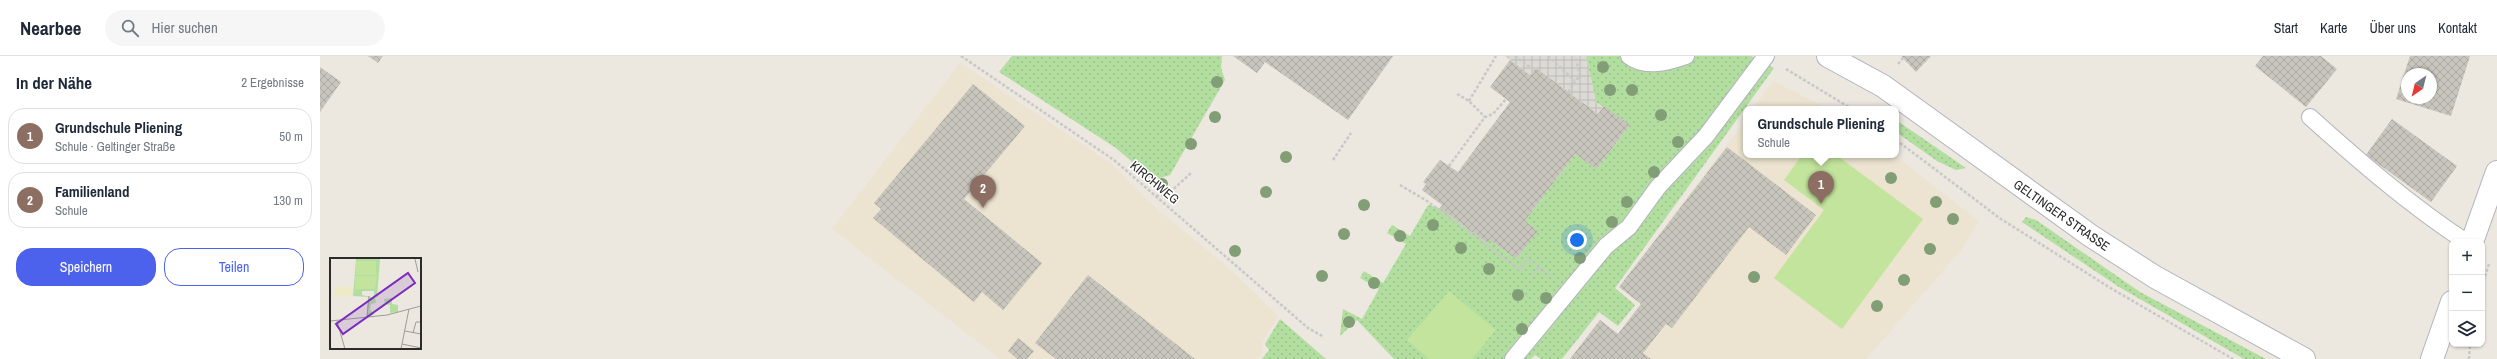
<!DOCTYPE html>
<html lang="de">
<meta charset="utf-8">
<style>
body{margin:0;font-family:"Archivo Narrow",sans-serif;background:#f6f6f7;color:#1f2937}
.controls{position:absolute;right:12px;bottom:12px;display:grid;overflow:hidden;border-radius:8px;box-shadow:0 1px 3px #0004}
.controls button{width:36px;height:36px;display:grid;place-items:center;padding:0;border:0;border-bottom:1px solid #e0e1e3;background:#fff;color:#1f2937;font:20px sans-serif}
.compass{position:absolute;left:2081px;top:12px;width:36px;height:36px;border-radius:50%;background:#fff;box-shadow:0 1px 3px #0004;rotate:215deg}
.you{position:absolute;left:1257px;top:184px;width:14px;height:14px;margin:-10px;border:3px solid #fff;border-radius:50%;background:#1a73e8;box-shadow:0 0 0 6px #1a73e833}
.badge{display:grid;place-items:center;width:26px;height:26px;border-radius:50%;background:#4c62ec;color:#fff;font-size:13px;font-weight:700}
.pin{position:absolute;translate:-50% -33px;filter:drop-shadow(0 1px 2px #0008)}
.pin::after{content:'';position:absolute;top:21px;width:14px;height:12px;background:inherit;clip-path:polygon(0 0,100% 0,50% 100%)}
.popup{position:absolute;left:1423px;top:50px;width:156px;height:52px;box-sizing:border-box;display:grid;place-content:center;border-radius:8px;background:#fff;filter:drop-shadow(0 1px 3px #0005);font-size:13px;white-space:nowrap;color:#747a83}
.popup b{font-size:15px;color:#1f2937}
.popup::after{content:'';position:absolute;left:50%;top:100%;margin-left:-8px;border:8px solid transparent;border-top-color:#fff}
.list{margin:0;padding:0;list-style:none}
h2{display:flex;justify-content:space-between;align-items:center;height:52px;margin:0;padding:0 16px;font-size:17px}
h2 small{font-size:13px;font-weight:400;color:#747a83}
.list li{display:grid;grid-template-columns:26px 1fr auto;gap:12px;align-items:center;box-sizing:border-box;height:56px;margin:0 8px 8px;padding:0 8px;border:1px solid #e0e1e3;border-radius:16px}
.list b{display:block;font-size:15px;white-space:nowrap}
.list p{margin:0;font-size:13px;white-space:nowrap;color:#747a83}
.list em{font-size:13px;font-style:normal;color:#747a83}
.actions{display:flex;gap:8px;padding:12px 16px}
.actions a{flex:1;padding:9px 0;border:1px solid #4c62ec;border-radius:16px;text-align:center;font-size:14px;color:#4c62ec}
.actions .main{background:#4c62ec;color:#fff}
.icon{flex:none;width:22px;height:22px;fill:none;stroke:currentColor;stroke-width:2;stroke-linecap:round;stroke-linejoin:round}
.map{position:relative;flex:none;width:2177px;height:303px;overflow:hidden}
header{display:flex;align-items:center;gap:24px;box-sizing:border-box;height:56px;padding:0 20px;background:#fff;border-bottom:1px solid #e0e1e3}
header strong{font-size:19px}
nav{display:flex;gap:22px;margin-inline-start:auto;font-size:14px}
.search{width:280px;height:36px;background:#f6f6f7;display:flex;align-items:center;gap:10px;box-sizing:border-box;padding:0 14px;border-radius:22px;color:#747a83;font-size:15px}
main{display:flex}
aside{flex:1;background:#fff}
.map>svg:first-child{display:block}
.education{fill:#ece4d0}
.grass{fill:url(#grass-dots)}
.pitch{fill:#c2e49c}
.plaza{fill:url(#plaza-grid)}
.building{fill:url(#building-cross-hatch);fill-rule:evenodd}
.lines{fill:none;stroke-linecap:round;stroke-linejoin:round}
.lane-casing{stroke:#b2b4be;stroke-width:18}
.secondary-casing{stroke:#b2b4be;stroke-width:24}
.path{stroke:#c8c8c8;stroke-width:2.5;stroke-dasharray:3 2;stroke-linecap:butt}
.lane{stroke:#fff;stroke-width:16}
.secondary{stroke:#fff;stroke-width:22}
.tree{fill:#829e76}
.labels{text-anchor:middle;stroke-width:3;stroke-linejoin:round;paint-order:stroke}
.street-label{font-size:13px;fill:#2b2b2b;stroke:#fff}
.inset-road{fill:none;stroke:#9f9c97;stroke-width:1}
.view{fill:#7b2cbf;fill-opacity:0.15;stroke:#7b2cbf;stroke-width:2}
.inset-edge{fill:none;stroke:#2b2b2b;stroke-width:2}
</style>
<header>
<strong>Nearbee</strong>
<div class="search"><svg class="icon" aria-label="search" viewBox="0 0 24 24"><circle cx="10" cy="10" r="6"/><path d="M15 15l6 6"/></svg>Hier suchen</div>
<nav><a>Start</a><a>Karte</a><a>Über uns</a><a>Kontakt</a></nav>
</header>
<main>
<aside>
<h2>In der Nähe<small>2 Ergebnisse</small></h2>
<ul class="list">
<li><span class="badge" style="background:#8d6e63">1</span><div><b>Grundschule Pliening</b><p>Schule · Geltinger Straße</p></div><em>50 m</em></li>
<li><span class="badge" style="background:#8d6e63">2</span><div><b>Familienland</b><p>Schule</p></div><em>130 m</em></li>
</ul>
<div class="actions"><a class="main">Speichern</a><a>Teilen</a></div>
</aside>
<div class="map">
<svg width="2177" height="303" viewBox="0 0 2177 303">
<defs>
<pattern id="grass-dots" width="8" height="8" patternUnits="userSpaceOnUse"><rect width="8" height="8" fill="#b2dea0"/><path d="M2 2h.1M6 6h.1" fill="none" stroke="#99bf8a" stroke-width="1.8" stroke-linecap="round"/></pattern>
<pattern id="plaza-grid" width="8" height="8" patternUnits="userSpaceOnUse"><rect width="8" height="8" fill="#dcdad5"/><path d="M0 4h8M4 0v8" fill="none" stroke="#bdbbb7"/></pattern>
<pattern id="building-cross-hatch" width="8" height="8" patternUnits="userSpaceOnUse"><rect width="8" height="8" fill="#c8c5bd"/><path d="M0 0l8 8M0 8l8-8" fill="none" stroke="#aca9a3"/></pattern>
</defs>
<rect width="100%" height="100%" fill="#ece7df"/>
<!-- education -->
<path class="education" d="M640 7 792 108 829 146 912 215 958 260 941 289 943 296 937 303H680L512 173Z
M1453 25 1508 53H1433Z
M1426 64V99H1574L1659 165 1642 193 1546 303H1250L1280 264 1298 278 1321 248 1299 231Z"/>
<!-- grass -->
<path class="grass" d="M692 0H902L901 12 905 24 850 119 833 124 796 92 679 16Z
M1266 0H1431L1454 12 1295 232 1315 249 1298 270 1279 256 1242 303H1221L1215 299 1211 303H1074L1037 264 1020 280 1023 253 1042 263 1059 233 1040 222 1044 215 1063 227 1086 188 1067 177 1072 169 1090 180 1108 149 1120 152 1167 187 1170 184 1196 203 1217 175 1205 165 1255 98 1276 113 1310 69 1276 46Z
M1576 64 1646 112 1636 114 1617 105 1576 76Z
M1706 161 1716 164 1820 236 1946 303H1924L1799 231 1702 166Z
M960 263 1006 303H942L949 294 945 288Z"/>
<!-- pitch -->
<path class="pitch" d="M1482 99H1516L1603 163 1522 273 1454 222 1504 154 1464 124Z
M1129 235 1176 274 1152 303H1109L1087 284Z"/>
<!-- plaza -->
<path class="plaza" d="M1185 0H1266L1276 46 1283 52 1278 58 1216 12 1210 19Z"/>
<!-- building -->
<path class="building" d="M48 0H63L58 7Z
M913 0H1073L1028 64 945 6 937 17Z
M1581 0H1611L1596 16Z
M1943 0H2001L2017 13 1986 51 1935 10Z
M2090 0H2150L2131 60 2076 43ZM2087 18H2111V42H2087Z
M1190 4 1210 19 1216 12 1278 58 1284 50 1310 69 1276 113 1255 98 1205 165 1218 175 1196 203 1170 184 1167 187 1120 152 1122 149 1102 134 1106 128 1103 126 1120 104 1138 116 1190 46 1170 31Z
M0 11 21 26 0 56Z
M653 28 705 70 644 143 722 207 683 254 662 236 654 246 553 162 561 153 554 147Z
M2072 63 2137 110 2111 146 2046 99Z
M1407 91 1496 159 1466 199 1429 171 1352 272 1346 268 1323 297 1331 303H1250L1280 264 1298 278 1321 248 1299 231Z
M768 219 875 303H736L715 287Z
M698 282 714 295 707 303H697L688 295Z"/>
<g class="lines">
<defs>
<path id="lane" d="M1309 0C1325 13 1349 6 1366 0
M1990 61C2040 106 2090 149 2146 186
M1193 303 1286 190 1309 171 1338 131 1386 80 1446 0"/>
<path id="secondary" d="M1508 0 1563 30 1771 180 1835 221 1984 303
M2152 186 2177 116
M2112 303 2132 246"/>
</defs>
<!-- lane casing -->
<use href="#lane" class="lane-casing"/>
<!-- secondary casing -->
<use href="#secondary" class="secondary-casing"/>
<!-- path -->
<path class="path" d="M641 0 794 104 988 272 1004 281
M1195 0 1214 14
M1228 0 1255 25
M1578 8 1583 2
M1466 13 1532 53
M1248 36 1260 19 1255 0
M1137 38 1149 45 1165 61
M1149 45 1176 0
M1576 84 1681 163 1792 233 1913 303
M1013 104 1031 77
M1129 110 1165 61 1173 58 1186 43
M1080 129 1107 145 1200 214 1208 203 1230 220
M836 140 848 138 871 117
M1214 218 1219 211
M2162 230 2169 208
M2149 303 2150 288"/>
<!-- lane -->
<use href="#lane" class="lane"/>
<!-- secondary -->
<use href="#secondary" class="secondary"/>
</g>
<!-- trees -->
<g class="tree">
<circle cx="1283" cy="11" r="6"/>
<circle cx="897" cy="26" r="6"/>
<circle cx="1290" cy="34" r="6"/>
<circle cx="1312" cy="34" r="6"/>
<circle cx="1341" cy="59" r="6"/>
<circle cx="895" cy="61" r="6"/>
<circle cx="1358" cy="86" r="6"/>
<circle cx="871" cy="88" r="6"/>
<circle cx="966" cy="101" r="6"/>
<circle cx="1334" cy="116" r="6"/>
<circle cx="1571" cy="122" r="6"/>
<circle cx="842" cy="128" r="6"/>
<circle cx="946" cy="136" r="6"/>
<circle cx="1307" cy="146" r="6"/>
<circle cx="1616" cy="146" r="6"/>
<circle cx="1044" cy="149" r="6"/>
<circle cx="1633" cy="163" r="6"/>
<circle cx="1292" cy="166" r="6"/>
<circle cx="1113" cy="169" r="6"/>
<circle cx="1024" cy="178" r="6"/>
<circle cx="1080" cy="180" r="6"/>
<circle cx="1141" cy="192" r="6"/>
<circle cx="1610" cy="193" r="6"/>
<circle cx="915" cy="195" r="6"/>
<circle cx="1260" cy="202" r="6"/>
<circle cx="1169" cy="213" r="6"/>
<circle cx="1002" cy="220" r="6"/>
<circle cx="1434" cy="221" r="6"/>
<circle cx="1584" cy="224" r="6"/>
<circle cx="1054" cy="227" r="6"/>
<circle cx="1198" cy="239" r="6"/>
<circle cx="1226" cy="242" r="6"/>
<circle cx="1557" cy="250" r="6"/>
<circle cx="1029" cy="266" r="6"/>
<circle cx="1202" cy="273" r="6"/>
</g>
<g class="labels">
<!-- street labels -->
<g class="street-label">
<text transform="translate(835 126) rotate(40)" y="5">KIRCHWEG</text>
<text transform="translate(1742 159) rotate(35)" y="5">GELTINGER STRASSE</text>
</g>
</g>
<!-- overview -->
<g transform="translate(10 202)">
<rect width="91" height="91" fill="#ece7df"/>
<path d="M26 1H50L47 39 44 38V33H32V37L45 40 46 45 41 46 40 51 44 57 37 59 38 39 23 38ZM62 40V46L68 47V54L60 55V47L55 46 54 41Z" fill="#b2dea0"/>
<path d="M5 29H23L22 38H4Z" fill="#eeeac5"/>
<path d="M26 3H46V17H26ZM25 18H47L45 31H25Z" fill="#c2e49c"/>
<path class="inset-road" d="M85 1 88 14M37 59 39 38M0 63 57 57 91 48M7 63 15 91M75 73 91 76M83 75 86 64H91M72 86 91 90M71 91 79 51"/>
<path class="view" d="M78 15 85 25 13 76 6 66Z"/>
<rect width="91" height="91" class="inset-edge"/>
</g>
</svg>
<div class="controls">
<button>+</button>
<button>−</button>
<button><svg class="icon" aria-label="layers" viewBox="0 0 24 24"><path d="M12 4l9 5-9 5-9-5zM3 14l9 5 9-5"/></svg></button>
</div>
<svg class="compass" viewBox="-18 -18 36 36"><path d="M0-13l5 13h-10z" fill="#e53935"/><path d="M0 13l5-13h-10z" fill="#747a83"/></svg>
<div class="you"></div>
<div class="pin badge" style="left:1501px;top:148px;background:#8d6e63">1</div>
<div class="popup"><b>Grundschule Pliening</b>Schule</div>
<div class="pin badge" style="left:663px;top:152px;background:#8d6e63">2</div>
</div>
</main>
